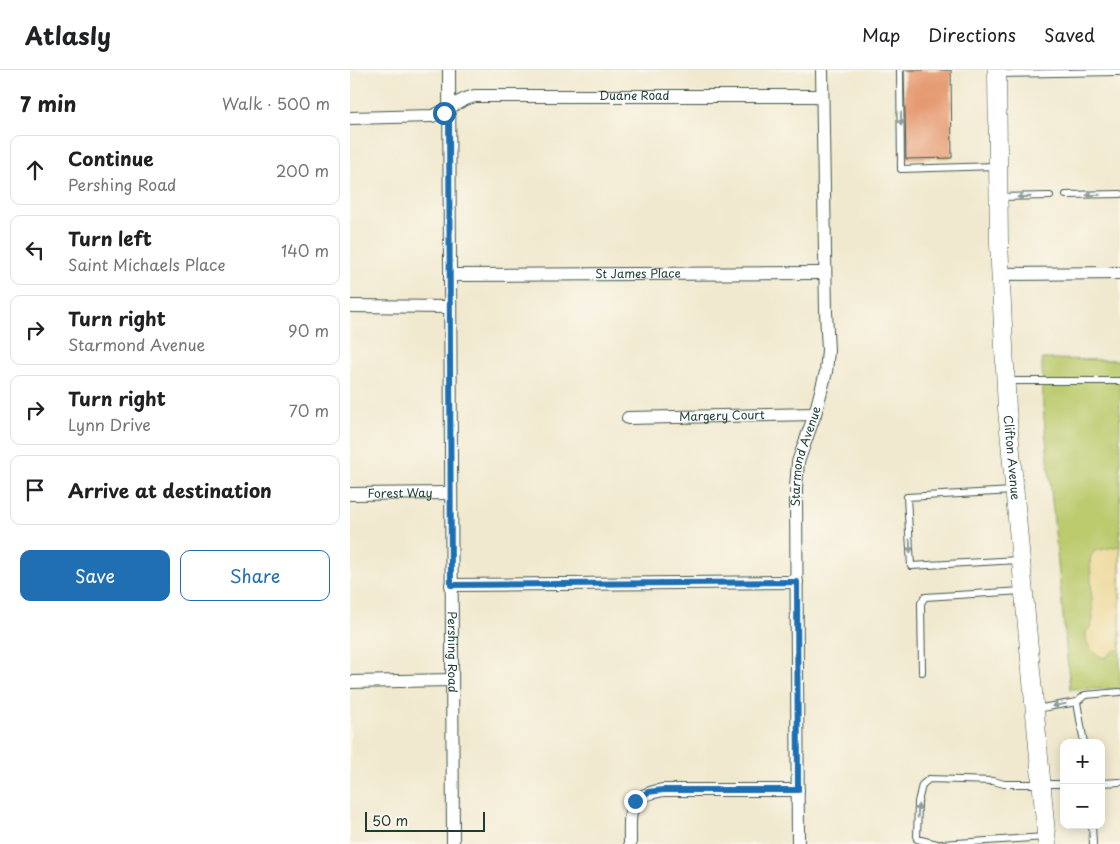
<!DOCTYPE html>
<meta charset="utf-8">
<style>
body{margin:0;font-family:"Playpen Sans",sans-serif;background:#f2f2f2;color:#202124}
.controls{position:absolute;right:15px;bottom:15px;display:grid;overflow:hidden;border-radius:10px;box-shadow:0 2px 12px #0003}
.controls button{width:45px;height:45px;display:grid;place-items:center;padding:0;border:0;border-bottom:1px solid #e0e0e0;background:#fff;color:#202124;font:25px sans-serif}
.scale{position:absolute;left:15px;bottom:12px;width:120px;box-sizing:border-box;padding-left:5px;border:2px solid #1f3d34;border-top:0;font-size:14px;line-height:18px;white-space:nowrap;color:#1f3d34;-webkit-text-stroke:4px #fbf7ec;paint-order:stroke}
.stop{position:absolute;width:15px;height:15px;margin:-11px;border:4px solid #1f6fb2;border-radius:50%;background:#fff}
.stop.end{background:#1f6fb2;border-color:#fff;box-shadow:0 1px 5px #0008}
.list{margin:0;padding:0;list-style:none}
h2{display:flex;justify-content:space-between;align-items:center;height:65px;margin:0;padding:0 20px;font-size:21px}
h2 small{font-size:16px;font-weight:400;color:#757577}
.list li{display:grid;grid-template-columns:32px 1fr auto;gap:15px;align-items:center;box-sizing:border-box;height:70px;margin:0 10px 10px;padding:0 10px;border:1px solid #e0e0e0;border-radius:10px}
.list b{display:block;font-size:19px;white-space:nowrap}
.list p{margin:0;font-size:16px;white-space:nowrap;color:#757577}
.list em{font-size:16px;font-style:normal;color:#757577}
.actions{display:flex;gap:10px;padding:15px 20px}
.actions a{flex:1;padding:11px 0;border:1px solid #1f6fb2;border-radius:10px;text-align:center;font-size:18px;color:#1f6fb2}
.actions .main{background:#1f6fb2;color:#fff}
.icon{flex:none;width:28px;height:28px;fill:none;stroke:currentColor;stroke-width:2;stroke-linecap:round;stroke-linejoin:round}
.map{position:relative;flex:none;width:770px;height:774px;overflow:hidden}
header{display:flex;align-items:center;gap:30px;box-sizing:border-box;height:70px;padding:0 25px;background:#fff;border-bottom:1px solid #e0e0e0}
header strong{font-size:24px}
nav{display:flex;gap:28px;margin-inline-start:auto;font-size:18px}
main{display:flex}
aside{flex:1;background:#fff}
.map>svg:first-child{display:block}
.green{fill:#bccb6e;stroke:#6e8451}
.sand{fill:#eeda9e;stroke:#868c69}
.building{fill:#e5986e}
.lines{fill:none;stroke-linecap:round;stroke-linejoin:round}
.lane-casing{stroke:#3e574b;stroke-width:8}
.street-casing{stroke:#3e574b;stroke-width:14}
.secondary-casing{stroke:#3e574b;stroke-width:19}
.lane{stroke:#fff;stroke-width:6}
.street{stroke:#fff;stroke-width:12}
.secondary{stroke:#fff;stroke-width:18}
.oneway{fill:#8f9e9a}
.route{stroke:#1f6fb2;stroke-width:6}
.labels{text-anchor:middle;stroke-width:5;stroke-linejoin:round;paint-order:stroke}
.street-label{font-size:12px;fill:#1f3d34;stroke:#fbf7ec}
</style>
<header>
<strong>Atlasly</strong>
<nav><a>Map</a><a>Directions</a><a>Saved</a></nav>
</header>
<main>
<aside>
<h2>7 min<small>Walk · 500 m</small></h2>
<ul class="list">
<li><svg class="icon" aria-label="ahead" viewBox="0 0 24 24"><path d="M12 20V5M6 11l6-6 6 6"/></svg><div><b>Continue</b><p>Pershing Road</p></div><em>200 m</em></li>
<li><svg class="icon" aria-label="left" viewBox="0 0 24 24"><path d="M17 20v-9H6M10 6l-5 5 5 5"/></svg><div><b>Turn left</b><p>Saint Michaels Place</p></div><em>140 m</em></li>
<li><svg class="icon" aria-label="right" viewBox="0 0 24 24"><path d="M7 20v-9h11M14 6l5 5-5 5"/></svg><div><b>Turn right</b><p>Starmond Avenue</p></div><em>90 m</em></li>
<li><svg class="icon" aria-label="right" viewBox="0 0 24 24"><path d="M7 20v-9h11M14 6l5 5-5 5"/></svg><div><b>Turn right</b><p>Lynn Drive</p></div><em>70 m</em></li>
<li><svg class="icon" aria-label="arrive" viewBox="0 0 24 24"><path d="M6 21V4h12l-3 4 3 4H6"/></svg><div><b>Arrive at destination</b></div></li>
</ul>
<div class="actions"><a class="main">Save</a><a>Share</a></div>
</aside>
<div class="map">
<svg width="770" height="774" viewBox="0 0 770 774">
<rect width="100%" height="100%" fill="#fbf7ec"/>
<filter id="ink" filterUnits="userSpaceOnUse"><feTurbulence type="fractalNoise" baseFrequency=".02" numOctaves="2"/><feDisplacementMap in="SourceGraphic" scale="10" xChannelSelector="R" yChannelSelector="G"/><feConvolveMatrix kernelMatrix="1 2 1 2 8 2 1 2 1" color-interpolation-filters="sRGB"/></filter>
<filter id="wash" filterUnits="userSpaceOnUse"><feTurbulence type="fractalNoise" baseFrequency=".0096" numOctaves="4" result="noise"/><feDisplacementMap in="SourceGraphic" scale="20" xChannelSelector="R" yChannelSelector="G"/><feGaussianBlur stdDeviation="1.12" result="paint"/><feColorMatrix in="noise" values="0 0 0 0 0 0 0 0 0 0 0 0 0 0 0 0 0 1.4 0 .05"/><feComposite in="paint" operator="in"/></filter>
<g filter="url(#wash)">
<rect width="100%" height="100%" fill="#f1e9cf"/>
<!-- green -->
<path class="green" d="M692 289 770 290V619H720L693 337Z"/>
<!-- sand -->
<path class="sand" d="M770 476V580H765L755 588C742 584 735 576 736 562L740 558 743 551 740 489 742 484 745 481Z"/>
<g id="blocks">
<!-- building -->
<path class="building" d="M554 0H601L602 88 556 89Z"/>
</g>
</g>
<g filter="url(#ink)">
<use href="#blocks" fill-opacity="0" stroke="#3e574b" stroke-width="1"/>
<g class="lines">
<defs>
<path id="lane" d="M550 0 551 99 646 96
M648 4 770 2
M716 125 770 124
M649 127 700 126
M657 311H770
M663 421 557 427 561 496 669 490
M572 602 571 533 575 527 672 521
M727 632 735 625 770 622
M685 639 727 632 734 673
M751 713 770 712
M742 755 743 774
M587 774 567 769 568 732 572 715 579 709 643 711 654 714H714
M592 774 695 767"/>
<g id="street">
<path id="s1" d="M99 0 103 774"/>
<path id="s2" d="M0 48 82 46C98 41 109 29 125 26H472"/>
<path d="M651 204 770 203"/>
<path id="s3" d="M100 205 475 203"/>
<path d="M0 236 100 237"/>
<path id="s4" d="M278 348 465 344"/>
<path id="s5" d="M0 424 101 423"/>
<path d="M101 515 447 512"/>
<path d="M0 612 101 610"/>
<path d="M280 774C280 742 276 726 313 720H448"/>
<path id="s6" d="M448 774 446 418 448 392 465 344 476 302 478 280 476 242 472 0"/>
</g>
<g id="secondary">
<path id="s7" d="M647 0 649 173 657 339 697 774"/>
</g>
</defs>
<!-- lane casing -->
<use href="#lane" class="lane-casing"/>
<!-- street casing -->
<use href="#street" class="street-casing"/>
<!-- secondary casing -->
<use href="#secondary" class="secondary-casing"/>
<!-- lane -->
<use href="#lane" class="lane"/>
<!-- street -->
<use href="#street" class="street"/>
<!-- secondary -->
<use href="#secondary" class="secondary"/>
</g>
<!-- one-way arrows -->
<defs><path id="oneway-solid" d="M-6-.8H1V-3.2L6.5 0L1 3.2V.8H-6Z" transform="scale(1.25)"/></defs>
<g class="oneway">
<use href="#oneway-solid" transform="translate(551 49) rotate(89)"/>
<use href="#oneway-solid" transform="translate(743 125) rotate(179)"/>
<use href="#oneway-solid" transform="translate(674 127) rotate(179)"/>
<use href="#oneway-solid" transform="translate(560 476) rotate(87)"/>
<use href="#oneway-solid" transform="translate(709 635) rotate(170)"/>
<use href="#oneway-solid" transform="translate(568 741) rotate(-88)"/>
</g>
</g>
<g class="lines" filter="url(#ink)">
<!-- route -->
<path class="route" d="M94 43 99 39 101 515 447 512 448 720H313L298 722 285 731"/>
</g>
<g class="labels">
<!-- street labels -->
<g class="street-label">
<text dy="4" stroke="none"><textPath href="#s2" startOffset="289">Duane Road</textPath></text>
<text dy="4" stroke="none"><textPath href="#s3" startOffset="188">St James Place</textPath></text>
<text dy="4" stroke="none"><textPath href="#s4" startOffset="94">Margery Court</textPath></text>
<text dy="4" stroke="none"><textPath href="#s6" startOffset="389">Starmond Avenue</textPath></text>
<text dy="4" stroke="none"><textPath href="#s7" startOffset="388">Clifton Avenue</textPath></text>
<text dy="4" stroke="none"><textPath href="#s5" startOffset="50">Forest Way</textPath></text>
<text dy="4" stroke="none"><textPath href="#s1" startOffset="582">Pershing Road</textPath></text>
</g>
</g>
</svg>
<div class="controls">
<button>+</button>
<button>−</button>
</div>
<div class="scale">50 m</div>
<div class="stop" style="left:94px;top:43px"></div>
<div class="stop end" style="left:285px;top:731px"></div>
</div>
</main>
